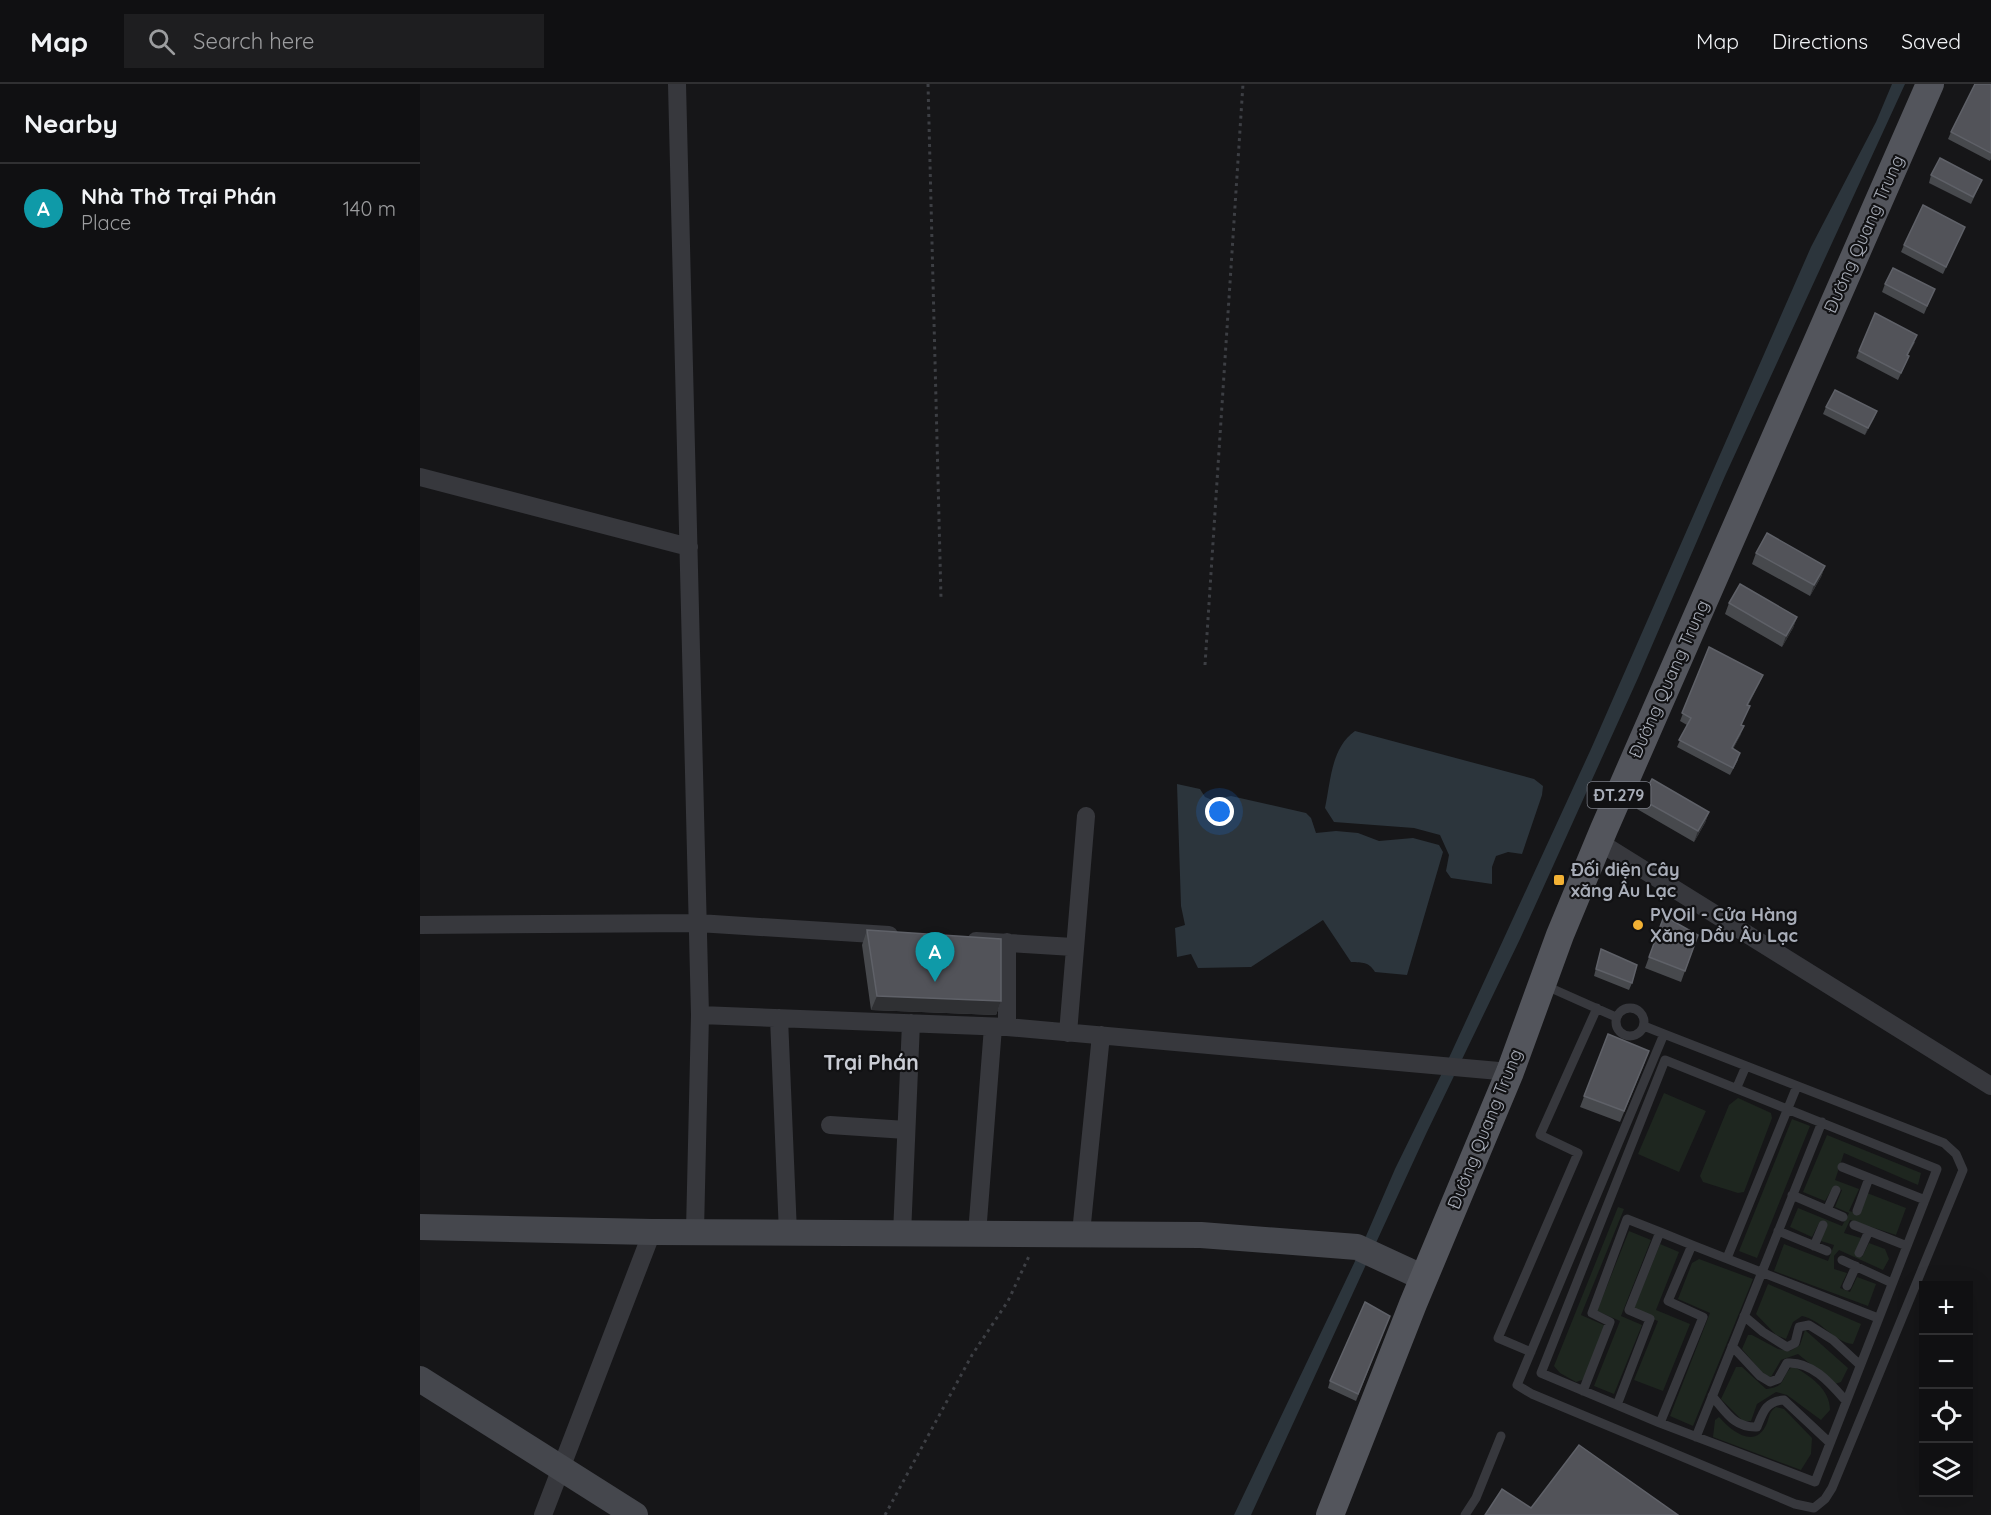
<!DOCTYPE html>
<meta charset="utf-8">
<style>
body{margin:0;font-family:Quicksand,sans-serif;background:#1e1e20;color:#f1f3f6}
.controls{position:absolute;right:18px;bottom:18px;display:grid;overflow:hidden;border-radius:0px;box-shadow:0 6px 24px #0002}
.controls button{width:54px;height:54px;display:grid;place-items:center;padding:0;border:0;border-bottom:2px solid #303032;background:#101012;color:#f1f3f6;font:30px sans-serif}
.you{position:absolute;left:800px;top:728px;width:21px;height:21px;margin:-15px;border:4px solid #fff;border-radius:50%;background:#1a73e8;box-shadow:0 0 0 9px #1a73e833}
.badge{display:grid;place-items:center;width:39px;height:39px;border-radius:50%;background:#f2b134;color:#fff;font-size:20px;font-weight:700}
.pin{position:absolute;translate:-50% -50px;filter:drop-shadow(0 2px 3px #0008)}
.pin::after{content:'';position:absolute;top:32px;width:21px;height:18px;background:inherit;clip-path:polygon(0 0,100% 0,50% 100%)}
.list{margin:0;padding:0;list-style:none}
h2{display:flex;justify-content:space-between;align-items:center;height:78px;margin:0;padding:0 24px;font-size:26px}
h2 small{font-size:20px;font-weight:400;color:#9c9d9f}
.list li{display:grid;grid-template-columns:39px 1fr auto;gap:18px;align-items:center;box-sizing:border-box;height:90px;padding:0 24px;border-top:2px solid #303032}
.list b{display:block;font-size:22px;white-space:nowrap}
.list p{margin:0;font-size:20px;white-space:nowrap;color:#9c9d9f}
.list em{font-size:20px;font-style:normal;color:#9c9d9f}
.icon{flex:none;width:33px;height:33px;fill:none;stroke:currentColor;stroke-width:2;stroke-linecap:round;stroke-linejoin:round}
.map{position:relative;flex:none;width:1571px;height:1431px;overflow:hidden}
header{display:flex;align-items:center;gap:36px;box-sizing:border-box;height:84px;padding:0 30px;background:#101012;border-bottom:2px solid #303032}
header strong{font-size:28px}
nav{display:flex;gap:33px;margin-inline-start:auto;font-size:21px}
.search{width:420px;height:54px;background:#1e1e20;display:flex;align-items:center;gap:15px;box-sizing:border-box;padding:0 21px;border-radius:0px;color:#9c9d9f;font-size:22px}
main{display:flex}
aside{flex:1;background:#101012}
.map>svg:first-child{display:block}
.green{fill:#1e261f}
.water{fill:#2c353c}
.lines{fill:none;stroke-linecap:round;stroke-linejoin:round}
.path{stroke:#3d3f44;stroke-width:3;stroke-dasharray:3 4.5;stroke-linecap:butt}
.service{stroke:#37383d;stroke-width:9}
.minor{stroke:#37383d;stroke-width:18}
.secondary{stroke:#45474d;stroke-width:26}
.primary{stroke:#53555c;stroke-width:28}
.wall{fill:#47494d}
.shaded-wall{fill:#2f3033}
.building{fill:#525359;stroke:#5f6168;stroke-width:1.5}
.poi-dot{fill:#f2b134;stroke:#111113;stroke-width:2}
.labels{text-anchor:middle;stroke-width:4.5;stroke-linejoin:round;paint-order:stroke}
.shield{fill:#111113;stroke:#7b7e86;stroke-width:1.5}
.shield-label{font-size:16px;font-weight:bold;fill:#a8adb8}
.street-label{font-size:18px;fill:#a8adb8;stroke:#111113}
.poi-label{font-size:18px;font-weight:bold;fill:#a8adb8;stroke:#111113;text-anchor:start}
.quarter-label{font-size:21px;font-weight:bold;fill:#c9ccd4;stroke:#111113}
</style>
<header>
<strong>Map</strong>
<div class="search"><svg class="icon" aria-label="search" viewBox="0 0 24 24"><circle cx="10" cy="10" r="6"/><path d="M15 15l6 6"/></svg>Search here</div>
<nav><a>Map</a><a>Directions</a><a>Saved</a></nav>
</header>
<main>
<aside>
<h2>Nearby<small></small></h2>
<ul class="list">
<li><span class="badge" style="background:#0f9aa8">A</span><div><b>Nhà Thờ Trại Phán</b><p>Place</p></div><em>140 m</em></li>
</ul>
</aside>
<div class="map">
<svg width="1571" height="1431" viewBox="0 0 1571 1431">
<rect width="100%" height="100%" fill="#161618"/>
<!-- green -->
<path class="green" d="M1244 1009 1286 1027 1259 1088 1218 1070Z
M1318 1014 1351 1029 1352 1034 1324 1108 1318 1109 1283 1098 1280 1092 1309 1021Z
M1372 1035 1390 1042 1337 1174 1319 1167Z
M1407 1051 1501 1089 1498 1101 1424 1069 1415 1096 1439 1105 1429 1127 1440 1130 1447 1109 1486 1124 1476 1151 1430 1136 1424 1149 1441 1154 1435 1170 1442 1173 1449 1159 1465 1165 1469 1175 1463 1186 1419 1166 1414 1172V1185L1427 1189 1420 1204 1430 1208 1437 1193 1456 1200 1448 1222 1354 1187 1364 1160 1408 1177 1414 1161 1401 1157 1406 1141 1399 1139 1392 1153 1370 1143 1378 1124 1422 1142 1429 1129 1415 1123 1422 1106 1413 1103 1405 1117 1383 1108Z
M1198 1123 1204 1125 1161 1231 1186 1242 1165 1295 1156 1298 1140 1289 1134 1282Z
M1209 1147 1231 1156 1201 1232 1222 1241 1194 1310 1174 1302 1200 1237 1177 1227Z
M1240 1160 1259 1168 1236 1226 1270 1240 1243 1307 1214 1296 1238 1237 1213 1227Z
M1279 1175 1333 1195 1273 1342 1250 1332 1290 1229 1258 1215 1272 1179Z
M1348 1200 1441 1240 1433 1260C1413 1258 1402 1236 1382 1232L1373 1238 1366 1255 1356 1251 1336 1230Z
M1385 1246 1428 1284 1421 1298 1415 1300 1378 1270 1361 1276 1351 1293 1345 1292 1322 1265 1328 1251H1332L1358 1265 1370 1267 1380 1261Z
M1373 1282C1390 1292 1410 1305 1410 1326L1401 1336 1367 1311 1356 1308 1337 1320 1331 1337H1323L1301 1315 1316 1283H1322L1346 1305C1368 1303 1360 1292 1373 1282Z
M1356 1323 1364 1325 1392 1354 1391 1370 1381 1386 1293 1353 1295 1336 1299 1333C1312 1348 1336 1366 1347 1339 1350 1331 1349 1328 1356 1323Z"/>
<!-- water -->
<path class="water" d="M1472 0H1485L1305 392 1218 594 1100 855 1006 1050 831 1431H814L937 1173 975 1085 1022 989 1171 665 1391 163 1456 38Z
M935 647 1114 695 1123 702 1122 711 1102 770 1088 768 1076 772 1072 783V800L1031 794 1026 787 1029 771 1020 751 994 744 914 738 905 724C911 696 911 664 935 647Z
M757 700 780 705 785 713 792 716 811 712 886 729 891 734 896 749 916 747 938 749 959 757 993 754 1019 761 1023 768 987 891 955 888C948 877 943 879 931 878L903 836 831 883 778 884 771 870 757 873 755 844 765 841 761 822Z"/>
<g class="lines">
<!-- path -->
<path class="path" d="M508 0 521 514
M785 581 823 0
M465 1431 552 1271 588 1217 610 1170"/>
<!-- service -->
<path class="service" d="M1124 901 1196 933
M1196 938a14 14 0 1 1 28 0a14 14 0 1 1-28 0Z
M1224 942 1244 950 1524 1059 1536 1070 1543 1086 1412 1404 1405 1415 1394 1424 1375 1420 1112 1310 1097 1301 1244 950
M1245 976 1517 1085 1395 1398 1240 1339 1121 1289Z
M1317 1003 1326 982
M1422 1083 1505 1116
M1372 1111 1423 1133
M1407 1126 1416 1106
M1437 1127 1449 1094
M1434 1141 1487 1162
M1358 1147 1407 1167
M1394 1162 1403 1141
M1439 1169 1449 1147
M1307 1174 1377 1002
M1422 1176 1472 1199
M1427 1202 1436 1182
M1324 1232 1343 1248 1367 1263 1375 1259 1379 1243 1389 1241 1413 1256 1440 1281
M1312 1262 1340 1292 1350 1298 1358 1295 1367 1279C1392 1277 1411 1300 1426 1317
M1111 1268 1078 1254 1158 1069 1120 1051 1177 924
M1163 1307 1190 1238 1172 1229 1207 1135 1240 1148
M1292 1312C1306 1328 1314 1344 1337 1343 1343 1328 1346 1317 1364 1316L1410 1359
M1197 1321 1230 1235 1209 1226 1240 1148 1272 1161
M1240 1339 1283 1233 1248 1217 1272 1161 1458 1234
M1276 1353 1402 1038
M1045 1431 1056 1414 1081 1352"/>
<!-- minor -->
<path class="minor" d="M257 0 280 931 275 1147
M0 393 269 463
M1179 758 1571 1002
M0 841 278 839 469 851
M556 857 653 863
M587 858V943
M280 931 587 943 1090 988
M359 934 368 1149
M648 949 666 732
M410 1041 486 1046
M661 1149 681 951
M482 1150 491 939
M557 1150 573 943
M123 1431 232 1148"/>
<!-- secondary -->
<path class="secondary" d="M0 1143 232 1148 781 1151 937 1163 1004 1194
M0 1295 215 1431"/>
<!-- primary -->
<path class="primary" d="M910 1431 993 1220 1090 988 1140 851 1184 745 1510 0"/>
</g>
<!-- wall -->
<path class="wall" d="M1571 0V75L1570 77 1528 55 1531 48Z
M1511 91 1559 103 1551 120 1509 99Z
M1545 143 1523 190 1481 168 1484 161Z
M1465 200 1515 205 1504 230 1462 208Z
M1495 258 1488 271 1489 272 1486 279 1478 296 1436 274 1439 267Z
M1406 323 1457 327 1445 351 1403 330Z
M1336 469 1405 482 1401 493 1390 512 1332 480Z
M1309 519 1377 533 1373 544 1362 563 1305 530Z
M1289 563 1340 598 1328 621 1330 622 1321 641V650L1313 665 1318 676 1310 691 1257 663 1267 641 1260 637Z
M1221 715 1289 728 1285 739 1274 758 1217 725Z
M1244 832 1278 851 1261 898 1225 884Z
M447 846 581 917 576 931 451 926 442 861Z
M1181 865 1212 899 1209 906 1174 892Z
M1188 950 1225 978 1200 1038 1160 1023Z
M970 1232 936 1317 908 1304 910 1297Z"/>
<!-- shaded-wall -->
<path class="shaded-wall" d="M1457 327 1454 335 1445 351 1448 344Z
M1405 482 1401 493 1390 512 1394 501Z
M1377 533 1373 544 1362 563 1366 552Z
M1343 591 1340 598 1325 628 1327 621Z
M1324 642 1321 650 1309 672 1312 664Z
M1289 728 1285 739 1274 758 1278 747Z
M457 912 581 917 576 931 451 926Z"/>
<!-- building -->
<path class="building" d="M1555 0H1571V69L1531 48Z
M1520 74 1562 96 1553 113 1511 91Z
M1503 121 1545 143 1526 183 1484 161Z
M1473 184 1515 205 1507 222 1465 200Z
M1455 229 1497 251 1487 271 1489 272 1481 289 1439 267Z
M1415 306 1457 327 1448 344 1406 323Z
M1347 449 1405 482 1394 501 1336 469Z
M1320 500 1377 533 1366 552 1309 519Z
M1289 563 1343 591 1327 621 1330 622 1321 641 1324 642 1312 664 1320 669 1313 684 1259 656 1271 634 1262 629Z
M1232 695 1289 728 1278 747 1221 715Z
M1244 832 1278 851 1265 887 1229 873Z
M447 846 581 855V917L457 912Z
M1181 865 1217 881 1212 899 1176 885Z
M1188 950 1229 967 1204 1027 1164 1012Z
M945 1218 970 1232 938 1310 910 1297Z
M1159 1361 1258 1431H1065L1082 1405 1111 1424Z"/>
<!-- markers -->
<g class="poi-dot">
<rect x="1133" y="790" width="12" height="12" rx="3"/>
<circle cx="1218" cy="841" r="6"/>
</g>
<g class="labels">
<!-- shield labels -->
<rect class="shield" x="1167.5" y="698" width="63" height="26" rx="4.5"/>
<g class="shield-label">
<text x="1199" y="717">ĐT.279</text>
</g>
<!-- street labels -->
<g class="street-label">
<text transform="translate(1444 150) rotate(-66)" y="6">Đường Quang Trung</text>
<text transform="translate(1249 595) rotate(-66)" y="6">Đường Quang Trung</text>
<text transform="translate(1065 1045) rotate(-68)" y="6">Đường Quang Trung</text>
</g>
<!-- poi labels -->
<g class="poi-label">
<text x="1151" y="792">Đối diện Cây<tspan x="1151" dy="21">xăng Âu Lạc</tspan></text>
<text x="1230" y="837">PVOil - Cửa Hàng<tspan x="1230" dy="21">Xăng Dầu Âu Lạc</tspan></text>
</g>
<!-- quarter labels -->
<g class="quarter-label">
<text x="451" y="986">Trại Phán</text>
</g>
</g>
</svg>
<div class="controls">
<button>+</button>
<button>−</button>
<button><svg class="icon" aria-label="locate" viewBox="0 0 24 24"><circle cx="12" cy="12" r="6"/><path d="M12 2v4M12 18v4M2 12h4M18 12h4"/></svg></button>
<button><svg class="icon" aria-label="layers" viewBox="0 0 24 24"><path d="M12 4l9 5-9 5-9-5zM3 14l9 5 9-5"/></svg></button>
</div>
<div class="you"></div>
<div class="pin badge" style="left:515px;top:898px;background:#0f9aa8">A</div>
</div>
</main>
